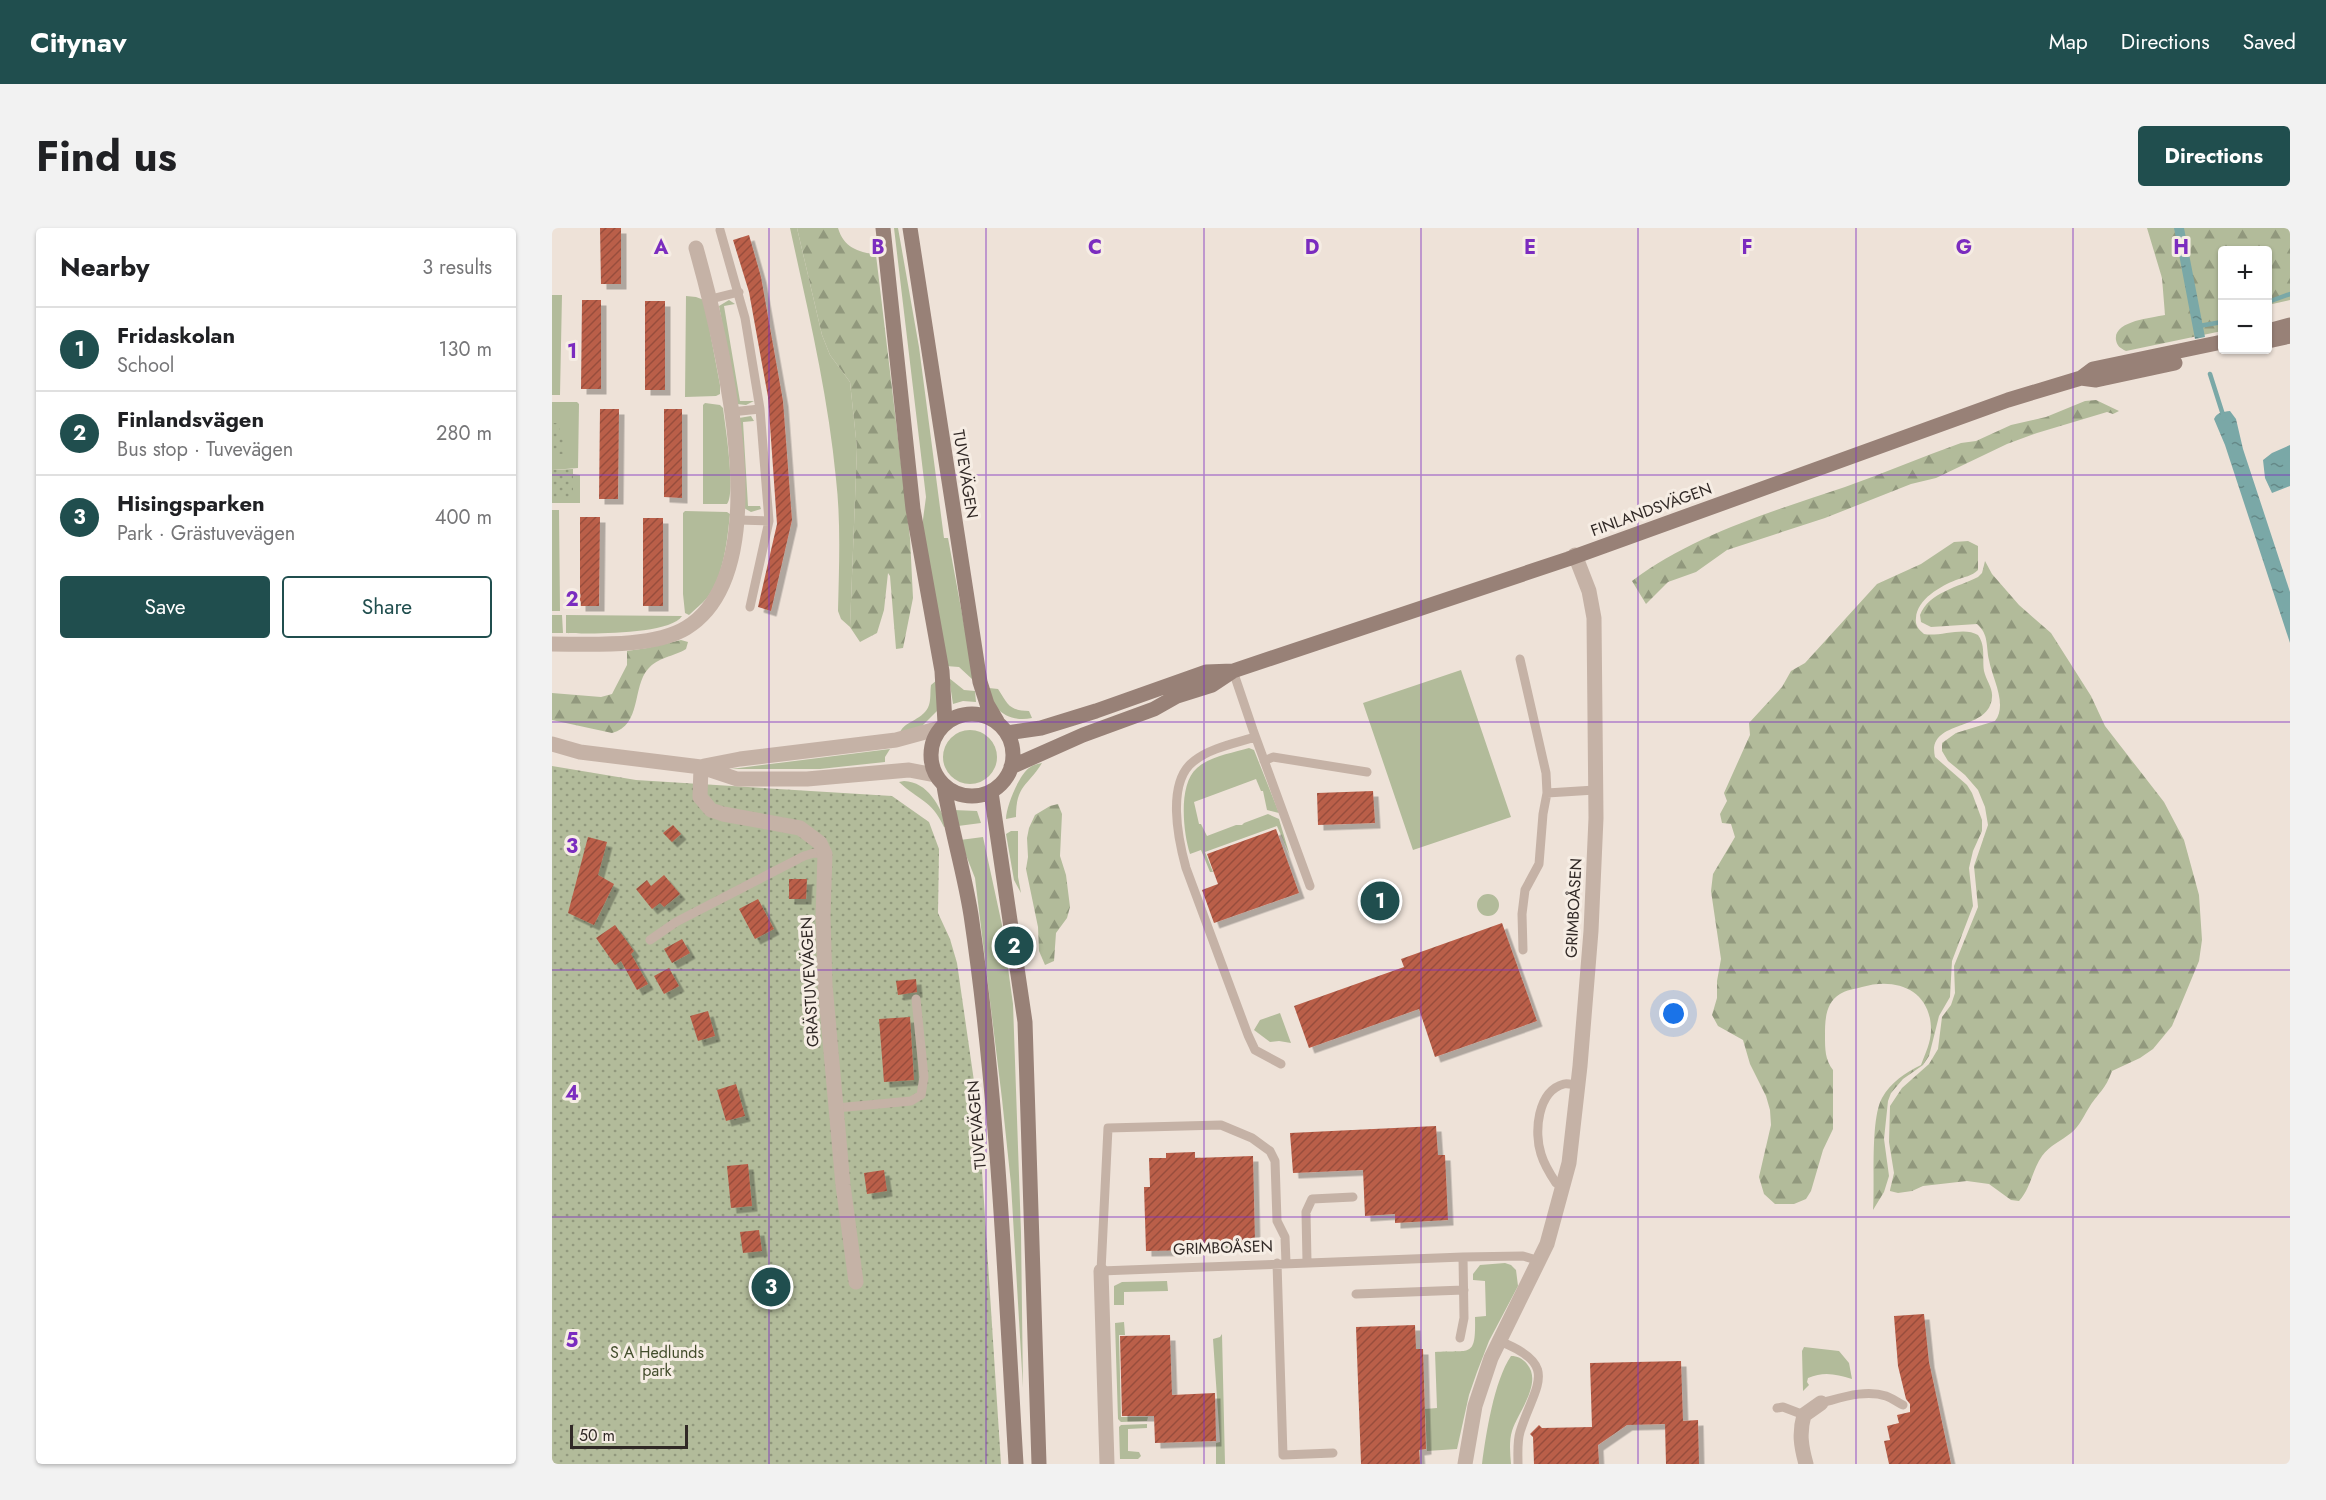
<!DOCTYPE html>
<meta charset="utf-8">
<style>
body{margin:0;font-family:Jost,sans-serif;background:#f2f2f2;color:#202124}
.controls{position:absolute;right:18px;top:18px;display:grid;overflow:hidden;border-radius:6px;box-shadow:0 2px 4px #0004}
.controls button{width:54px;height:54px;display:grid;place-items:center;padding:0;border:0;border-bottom:2px solid #e0e0e0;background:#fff;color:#202124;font:30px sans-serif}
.scale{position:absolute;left:18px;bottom:15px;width:118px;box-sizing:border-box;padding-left:6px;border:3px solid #312926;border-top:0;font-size:16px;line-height:21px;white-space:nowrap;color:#312926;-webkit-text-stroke:4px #f6ede4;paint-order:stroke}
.you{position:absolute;left:1122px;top:786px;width:21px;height:21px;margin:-15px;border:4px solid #fff;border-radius:50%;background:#1a73e8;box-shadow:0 0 0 9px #1a73e833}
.badge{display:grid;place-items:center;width:39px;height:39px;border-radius:50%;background:#204e4e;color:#fff;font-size:20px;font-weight:700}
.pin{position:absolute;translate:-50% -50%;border:3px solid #fff;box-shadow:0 2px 6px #0006}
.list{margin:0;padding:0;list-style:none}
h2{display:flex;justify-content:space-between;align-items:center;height:78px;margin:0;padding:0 24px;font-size:26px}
h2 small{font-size:20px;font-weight:400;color:#757577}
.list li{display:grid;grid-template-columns:39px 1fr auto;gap:18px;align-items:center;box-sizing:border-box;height:84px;padding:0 24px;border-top:2px solid #e0e0e0}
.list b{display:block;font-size:22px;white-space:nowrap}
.list p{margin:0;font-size:20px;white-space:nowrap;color:#757577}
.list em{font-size:20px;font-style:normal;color:#757577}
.actions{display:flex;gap:12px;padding:18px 24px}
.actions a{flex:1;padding:14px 0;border:2px solid #204e4e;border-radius:6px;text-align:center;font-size:21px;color:#204e4e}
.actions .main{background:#204e4e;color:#fff}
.map{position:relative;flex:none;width:1738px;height:1236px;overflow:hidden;border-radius:6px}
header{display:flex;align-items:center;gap:36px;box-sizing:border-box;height:84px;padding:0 30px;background:#204e4e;color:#fff}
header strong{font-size:28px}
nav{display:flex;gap:33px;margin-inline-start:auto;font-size:21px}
.intro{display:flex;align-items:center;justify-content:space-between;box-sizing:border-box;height:144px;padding:0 36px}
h1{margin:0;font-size:42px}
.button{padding:15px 27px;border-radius:6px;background:#204e4e;color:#fff;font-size:21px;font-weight:700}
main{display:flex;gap:36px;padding:0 36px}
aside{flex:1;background:#fff;border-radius:6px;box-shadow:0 2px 4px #0004}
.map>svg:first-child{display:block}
.green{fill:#b2bb9a}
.forest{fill:url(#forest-firs)}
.park{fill:url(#park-dots)}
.water{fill:url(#water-ripples)}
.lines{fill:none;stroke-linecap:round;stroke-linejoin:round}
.stream{stroke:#7aa8a7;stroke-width:4.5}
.building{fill:url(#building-hatch);filter:url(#shadow)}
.lane{stroke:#c5b2a6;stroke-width:9}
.street{stroke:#c5b2a6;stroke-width:15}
.secondary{stroke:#988177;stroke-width:15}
.grid{fill:none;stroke:#7b2cbf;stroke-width:1.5;stroke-opacity:0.55}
.labels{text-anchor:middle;stroke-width:6;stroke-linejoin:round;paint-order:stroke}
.street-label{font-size:16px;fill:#312926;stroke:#f6ede4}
.park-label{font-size:16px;fill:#434d2c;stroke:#f6ede4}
.grid-label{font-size:20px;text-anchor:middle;font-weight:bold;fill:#7b2cbf;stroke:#f6ede4;stroke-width:6;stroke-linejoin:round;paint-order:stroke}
</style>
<header>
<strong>Citynav</strong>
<nav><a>Map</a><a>Directions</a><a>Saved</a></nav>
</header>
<div class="intro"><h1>Find us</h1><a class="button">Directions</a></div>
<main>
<aside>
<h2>Nearby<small>3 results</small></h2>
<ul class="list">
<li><span class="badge">1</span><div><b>Fridaskolan</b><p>School</p></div><em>130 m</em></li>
<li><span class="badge">2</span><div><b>Finlandsvägen</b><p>Bus stop · Tuvevägen</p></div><em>280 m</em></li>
<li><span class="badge">3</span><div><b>Hisingsparken</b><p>Park · Grästuvevägen</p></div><em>400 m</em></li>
</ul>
<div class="actions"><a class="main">Save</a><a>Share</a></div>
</aside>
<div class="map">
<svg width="1738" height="1236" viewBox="0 0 1738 1236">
<defs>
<pattern id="forest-firs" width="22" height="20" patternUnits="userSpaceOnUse" patternTransform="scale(1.5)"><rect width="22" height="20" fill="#b2bb9a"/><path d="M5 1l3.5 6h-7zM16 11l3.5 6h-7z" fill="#91987d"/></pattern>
<pattern id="park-dots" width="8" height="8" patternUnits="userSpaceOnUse" patternTransform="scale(1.5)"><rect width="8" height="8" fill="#b2bb9a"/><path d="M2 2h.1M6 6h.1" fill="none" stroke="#91987d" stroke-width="1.8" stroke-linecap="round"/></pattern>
<pattern id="water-ripples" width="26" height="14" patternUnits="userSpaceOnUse" patternTransform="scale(1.5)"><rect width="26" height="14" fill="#7aa8a7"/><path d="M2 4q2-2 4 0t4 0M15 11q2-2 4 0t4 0" fill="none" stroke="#658988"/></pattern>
<pattern id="building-hatch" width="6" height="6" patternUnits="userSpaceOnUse" patternTransform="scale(1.5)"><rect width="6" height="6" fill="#ba5f4a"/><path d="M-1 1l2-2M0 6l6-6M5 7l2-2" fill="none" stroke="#984e3d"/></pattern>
<filter id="shadow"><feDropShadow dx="5.5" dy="5.5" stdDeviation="0" flood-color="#0004"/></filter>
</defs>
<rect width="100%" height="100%" fill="#eee2d8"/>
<!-- green -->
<path class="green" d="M238 0H245L270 107 278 127 298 154 305 220 298 399 289 391 286 383C287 339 289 294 284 251 276 166 256 83 238 0Z
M342 0H346L367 119 392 310H396L421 445 420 451 407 439 394 438 370 299 374 269Z
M0 67H10L8 167H0Z
M134 68 144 69 152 72 168 157V166L164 168 133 169Z
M177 72 183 76 172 78 188 173H202L194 177 185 176 167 78Z
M0 174H25L27 176 26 240 0 242V226H12V204H8V195H0Z
M153 175 168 177 171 180C173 197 184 264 175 276H151V177Z
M199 188 202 193 191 194 196 278H208L209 281 199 284 192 280 187 190Z
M21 246 28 247V275H0V269H21Z
M0 282H7L8 383H0Z
M133 283 175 284 178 286C175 314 172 347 155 370 150 376 143 381 137 387L133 385 131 366V285Z
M0 387H10L11 405H0Z
M14 387 130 388C118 407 36 406 14 405Z
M909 442 959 589 861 622 811 475Z
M397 450 412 462 423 463 424 474 411 473 401 476Z
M385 452 386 482 367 501 348 504C354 492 372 492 377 477 379 471 378 464 379 457Z
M437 460 446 461C457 478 457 482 477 483L480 490C467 493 453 490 444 479 440 475 439 465 437 460Z
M391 529a27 27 0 1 1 54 0a27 27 0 1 1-54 0Z
M697 520 702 522 727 585 715 582 711 563H709L704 551 642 574 647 596H649L655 608 684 597H690L692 595 716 586 727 591 738 628 725 598 653 624 661 644H658L649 622 638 626C631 604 626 556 645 540 658 528 681 525 697 520Z
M338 521 333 529V534L268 541H179Z
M490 535C475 559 464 557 464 589L454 591C454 579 467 547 477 540 481 537 485 536 490 535Z
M352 553C376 554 388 578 395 598L392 599C379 571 367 573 347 554Z
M401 582 425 583 429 595 406 598Z
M459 603H466V649L469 665 462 652 454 606Z
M431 609 450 697 461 776 469 1005 471 1160 459 956 450 871 423 650 408 612Z
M925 677a11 11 0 1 1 22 0a11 11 0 1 1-22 0Z
M728 785 739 815 727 813 718 814 702 802 708 792Z
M703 1014 705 1023 652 1025 651 1016Z
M953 1035 959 1037 964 1042 966 1058 937 1113 925 1144 917 1167 905 1221 875 1223 873 1181 885 1180 883 1124C918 1121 924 1132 923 1089L934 1088 933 1053 921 1052V1046L928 1037Z
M615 1053 616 1063 572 1064V1077H562V1058L570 1054Z
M572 1094 573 1107H567L569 1189H596L595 1193 569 1194 566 1191 563 1095Z
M670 1106 673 1236H664V1215L668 1214 661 1111 668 1109Z
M1252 1119 1287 1123 1297 1135 1300 1151C1284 1146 1272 1143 1256 1150L1255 1154 1257 1157 1251 1163 1250 1123Z
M959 1128C966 1128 971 1131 975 1136 991 1155 966 1184 960 1203 957 1213 958 1225 959 1236H930C934 1206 942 1153 959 1128Z
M595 1196V1200L576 1201V1223L587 1224 589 1228 586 1231H568L567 1199 569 1197Z"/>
<!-- forest -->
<path class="forest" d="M245 0H286C292 20 305 23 324 27L358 310 361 370 351 420 344 421 338 348 336 345 332 382 325 405 308 414 298 399 305 220 298 154 278 127 270 107Z
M1595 0H1738V72L1716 77V22H1670V103L1574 123C1568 120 1565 118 1564 112 1561 93 1599 90 1613 87L1610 50Z
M1544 172 1567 183 1561 186 1555 184 1485 205 1455 216 1384 250 1359 256 1273 290 1175 322 1144 344 1116 354 1094 376 1080 353C1141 307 1221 283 1293 259 1332 245 1370 229 1409 215L1424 213 1459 197 1494 189 1533 173Z
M1416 313 1426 318V342C1420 348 1412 349 1404 352 1389 358 1365 371 1364 390 1363 397 1366 401 1372 406 1388 409 1412 398 1426 407 1434 418 1430 431 1432 443 1434 452 1441 460 1440 469 1438 505 1374 490 1383 529L1415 557 1420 565 1430 592V603L1421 623 1417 640 1421 678 1400 733 1398 769 1387 788 1377 828 1371 837 1351 851 1339 865 1336 873 1332 911 1337 948 1332 964 1321 982C1323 955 1318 892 1330 870 1339 854 1353 845 1369 837 1373 826 1379 814 1379 802 1379 761 1343 749 1310 759 1303 761 1294 762 1288 766 1273 775 1273 793 1273 808 1273 821 1273 832 1281 842V901L1271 922 1259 963 1254 971 1242 976H1223L1212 966 1207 949 1219 897 1218 882 1214 868 1198 836 1191 812 1166 798 1160 787 1165 770V753L1169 731 1159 663 1161 646 1183 609 1179 596 1170 595 1168 586 1175 573 1172 565 1198 507 1197 495 1230 459 1239 443 1253 435 1325 356 1369 336 1402 314Z
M1433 333 1440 346 1467 377 1499 405 1539 468 1553 498 1612 574 1632 612 1647 667 1650 712 1647 733 1620 798 1601 821 1588 830 1560 843C1553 862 1548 863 1538 878 1532 887 1528 898 1519 905 1509 913 1498 917 1490 928 1480 942 1479 960 1467 973L1459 972 1437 956 1415 953 1371 958 1360 963 1346 965 1338 963V962L1342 945 1337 914 1338 878 1350 860 1377 836 1386 821 1390 789 1399 777 1403 765 1402 738 1426 679 1422 638 1436 597 1433 579 1426 562 1413 547 1396 533 1390 523V515L1404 505 1443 493C1456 476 1440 450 1437 432 1434 419 1437 406 1425 396L1379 399 1369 394 1368 387C1377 364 1407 359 1426 349L1430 345Z
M129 412 136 414 134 421C121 429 106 429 96 441 80 459 90 497 60 505L0 492V465L49 469 60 466 75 437V423L95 420Z
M506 576 510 586 508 628 514 647 518 679 515 690 504 705 502 733 493 737 487 723 486 699 474 641 476 629 475 610 477 600 483 587 498 578Z"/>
<!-- park -->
<path class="park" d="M0 195H8V203L12 204V226H0Z
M21 241V269H0V242Z
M0 538 84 552 340 568 377 594 387 621 386 685 398 711 405 735 426 881 449 1236H0Z"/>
<!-- water -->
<path class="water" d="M1622 0H1632L1653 109 1643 111Z
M1678 183 1684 191 1691 221 1738 364V415L1673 217 1662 191C1665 184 1671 184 1678 183Z
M1738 217V258L1720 265 1713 250 1711 232 1720 225Z"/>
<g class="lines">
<!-- stream -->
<path class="stream" d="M1716 74 1738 66
M1647 98 1670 94
M1658 146 1672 190"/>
</g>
<!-- building -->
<path class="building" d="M48 0H69V56H49Z
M197 7 209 49 231 173 240 292 219 383 206 379 225 296 216 169 197 64 181 12Z
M30 72H49V161H29Z
M93 73H113V162H93Z
M48 181H67L66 271H47Z
M112 181H130V270L112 269Z
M28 289H48L47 378H28Z
M91 290H111V378H91Z
M821 563 823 595 766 597 765 565Z
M121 597 129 606 120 614 111 605Z
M724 601 747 665 662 695 650 662 666 656 655 626Z
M36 609 55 614 46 647 62 656 42 697 16 685Z
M112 647 128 666 112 679 108 675 100 681 84 661 95 652 99 658Z
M237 651H255L254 671H237Z
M206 671 222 701 203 711 187 681Z
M950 695 985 793 883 829 867 781 757 820 742 778 852 739 849 731Z
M63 697 82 723 79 726 96 756 85 762 69 733 63 737 44 710Z
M130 711 138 725 120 735 112 721Z
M117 740 127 758 112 766 102 748Z
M364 751 365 764 346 767 344 753Z
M156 783 163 808 146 813 138 788Z
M358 789 362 852 332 854 327 791Z
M184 856 193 888 174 893 165 862Z
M884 898 886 927H893L896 992 843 995V986L813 988 811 942 741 945 738 905Z
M643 924V930L701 928 703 1014 647 1016V1022L594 1023 592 959H598L597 930H614V925Z
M196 936 200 978 179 980 175 938Z
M332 942 335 963 315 966 312 945Z
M207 1002 210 1023 191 1025 188 1004Z
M1372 1086 1377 1134 1399 1236H1337L1332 1213 1338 1212 1335 1198 1347 1195 1345 1187 1358 1184V1176L1354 1171 1346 1138 1342 1088Z
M863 1097 864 1121H871L874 1221 867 1222 868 1236H809L804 1099Z
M618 1107 620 1167 663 1165 664 1213 603 1215 602 1188H570L568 1108Z
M1129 1133 1131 1193 1146 1192 1147 1236H1114L1113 1196 1075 1197 1046 1217 1047 1236H982L981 1209 978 1206 987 1197 990 1200 1040 1199 1038 1135Z"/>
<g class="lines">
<!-- lane -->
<path class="lane" d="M168 2 193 90 208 181 217 293 198 379
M159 71 187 64
M179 184 208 181
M186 292 217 293
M968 431 994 545 995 565 991 586 987 636 973 662 970 686 971 722
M681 443 701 502 758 658
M703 509C684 515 658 520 642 533 614 554 626 611 634 640L696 807 703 822 729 836
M712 533 721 529 815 544
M995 565 1043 562
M98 712 124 694 252 628 262 625 273 626
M284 880 359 873 369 867 372 849 364 771
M1012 958 1004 955C998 946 992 936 989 926 982 905 985 863 1012 856 1016 855 1022 857 1026 857
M755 1034 754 984 760 971 801 969
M725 1035 731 1227 781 1225
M734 1035 733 1009 725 993 723 933 718 923 700 910 669 897 556 900 549 1043 911 1029 971 1028 988 1033
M804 1066 912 1062
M908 1110 912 1090 911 1029
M947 1113C1010 1137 982 1158 968 1204 965 1214 966 1225 966 1236
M1269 1175C1289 1170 1313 1161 1334 1168 1340 1170 1345 1174 1351 1177
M1225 1180 1231 1179 1252 1187"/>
<!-- street -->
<path class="street" d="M0 416C38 416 101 420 134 400 230 342 168 106 144 20
M0 516 28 524 149 539 185 551H255L357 542 383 547
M152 538 188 531 344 512 388 500
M149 539 148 569 159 582 171 586 248 600 268 615 273 626 271 688 273 757 291 957 304 1054
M549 1043 555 1236
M913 1236 923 1178 939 1130 995 1016 1017 935 1028 838 1039 703 1044 590 1042 390 1037 363 1023 327
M1254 1236C1249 1218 1247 1205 1252 1187L1269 1175"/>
<!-- secondary -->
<path class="secondary" d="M331 0 361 281 390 443 393 495
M358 0 428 454 435 476 445 493
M1716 103 1738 97
M1716 113 1738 108
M1529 150 1544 152 1623 135
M379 527a41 41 0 1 1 82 0a41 41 0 1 1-82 0Z
M455 505 489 500 544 483 654 444 681 443
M459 539 531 507 602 481 625 468 660 457 681 443 1016 331 1456 172 1529 150 1541 141 1670 114
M392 558C399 601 412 643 419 687 446 869 453 1053 464 1236
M439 564 473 794 487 1236"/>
</g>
<!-- grid -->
<path class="grid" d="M217 0V1236M434 0V1236M652 0V1236M869 0V1236M1086 0V1236M1304 0V1236M1521 0V1236M0 247H1738M0 494H1738M0 742H1738M0 989H1738"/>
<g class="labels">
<!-- street labels -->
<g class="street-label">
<text transform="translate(414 246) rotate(81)" y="6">TUVEVÄGEN</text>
<text transform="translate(1099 281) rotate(-20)" y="6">FINLANDSVÄGEN</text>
<text transform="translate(1021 680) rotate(-87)" y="6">GRIMBOÅSEN</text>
<text transform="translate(257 754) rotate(-93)" y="6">GRÄSTUVEVÄGEN</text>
<text transform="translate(424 897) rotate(-95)" y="6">TUVEVÄGEN</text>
<text transform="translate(671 1019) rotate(-2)" y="6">GRIMBOÅSEN</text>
</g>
<!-- park labels -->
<g class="park-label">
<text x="105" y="1130">S A Hedlunds<tspan x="105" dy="18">park</tspan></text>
</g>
</g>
<g class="grid-label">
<text x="109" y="26">A</text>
<text x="326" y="26">B</text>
<text x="543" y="26">C</text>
<text x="760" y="26">D</text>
<text x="978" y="26">E</text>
<text x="1195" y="26">F</text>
<text x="1412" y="26">G</text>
<text x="1629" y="26">H</text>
<text x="20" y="130">1</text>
<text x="20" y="378">2</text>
<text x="20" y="625">3</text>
<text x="20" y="872">4</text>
<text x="20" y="1119">5</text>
</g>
</svg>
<div class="controls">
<button>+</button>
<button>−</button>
</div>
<div class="scale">50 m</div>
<div class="you"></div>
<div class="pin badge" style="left:828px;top:673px">1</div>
<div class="pin badge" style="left:462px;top:718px">2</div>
<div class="pin badge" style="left:219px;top:1059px">3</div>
</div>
</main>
